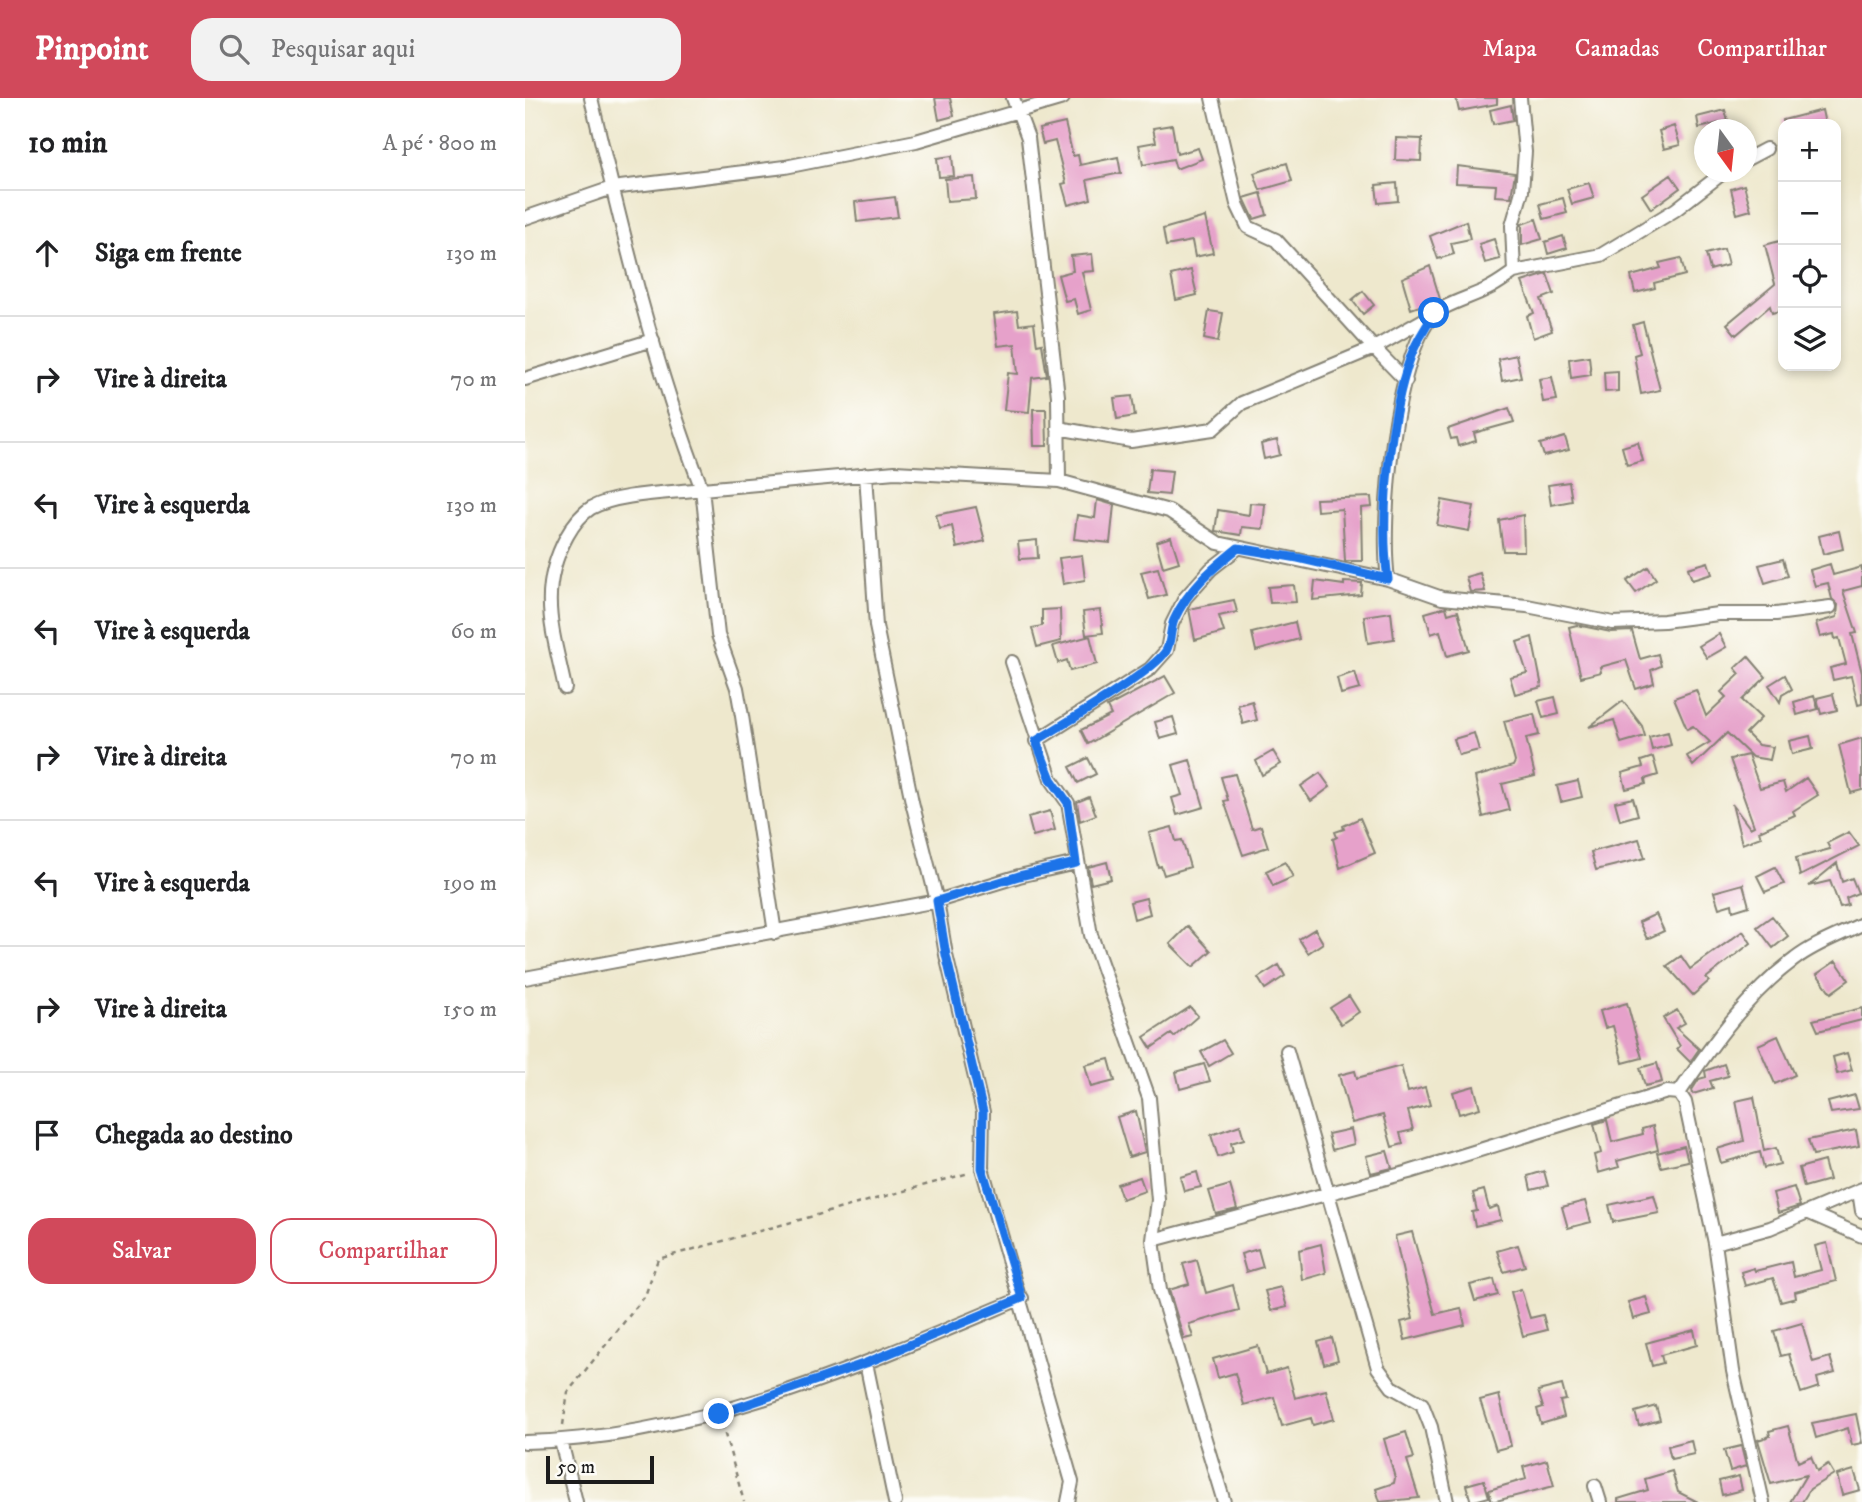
<!DOCTYPE html>
<html lang="pt">
<meta charset="utf-8">
<style>
body{margin:0;font-family:"IM FELL DW Pica",serif;background:#f2f2f2;color:#202124}
.controls{position:absolute;right:21px;top:21px;display:grid;overflow:hidden;border-radius:14px;box-shadow:0 4px 10px #0003}
.controls button{width:63px;height:63px;display:grid;place-items:center;padding:0;border:0;border-bottom:2px solid #e0e0e0;background:#fff;color:#202124;font:35px sans-serif}
.compass{position:absolute;left:1169px;top:21px;width:63px;height:63px;border-radius:50%;background:#fff;box-shadow:0 4px 10px #0003;rotate:165deg}
.scale{position:absolute;left:21px;bottom:18px;width:108px;box-sizing:border-box;padding-left:7px;border:4px solid #1c1c1c;border-top:0;font-size:19px;line-height:24px;white-space:nowrap;color:#1c1c1c;-webkit-text-stroke:5px #fdfcf7;paint-order:stroke}
.stop{position:absolute;width:21px;height:21px;margin:-16px;border:5px solid #1a73e8;border-radius:50%;background:#fff}
.stop.end{background:#1a73e8;border-color:#fff;box-shadow:0 2px 7px #0008}
.list{margin:0;padding:0;list-style:none}
h2{display:flex;justify-content:space-between;align-items:center;height:91px;margin:0;padding:0 28px;font-size:30px}
h2 small{font-size:23px;font-weight:400;color:#757577}
.list li{display:grid;grid-template-columns:46px 1fr auto;gap:21px;align-items:center;box-sizing:border-box;height:126px;padding:0 28px;border-top:2px solid #e0e0e0}
.list b{display:block;font-size:26px;white-space:nowrap}
.list em{font-size:23px;font-style:normal;color:#757577}
.actions{display:flex;gap:14px;padding:21px 28px}
.actions a{flex:1;padding:16px 0;border:2px solid #d1495b;border-radius:21px;text-align:center;font-size:24px;color:#d1495b}
.actions .main{background:#d1495b;color:#fff}
.icon{flex:none;width:38px;height:38px;fill:none;stroke:currentColor;stroke-width:2;stroke-linecap:round;stroke-linejoin:round}
.map{position:relative;flex:none;width:1337px;height:1404px;overflow:hidden}
header{display:flex;align-items:center;gap:42px;box-sizing:border-box;height:98px;padding:0 35px;background:#d1495b;color:#fff}
header strong{font-size:33px}
nav{display:flex;gap:38px;margin-inline-start:auto;font-size:24px}
.search{width:490px;height:63px;background:#f2f2f2;display:flex;align-items:center;gap:18px;box-sizing:border-box;padding:0 24px;border-radius:21px;color:#757577;font-size:26px}
main{display:flex}
aside{flex:1;background:#fff}
.map>svg:first-child{display:block}
.building{fill:#e6a1ca}
.lines{fill:none;stroke-linecap:round;stroke-linejoin:round}
.minor-casing{stroke:#858274;stroke-width:16}
.path{stroke:#858274;stroke-width:2.5;stroke-dasharray:5 5;stroke-linecap:butt}
.minor{stroke:#fff;stroke-width:12}
.route{stroke:#1a73e8;stroke-width:9}
</style>
<header>
<strong>Pinpoint</strong>
<div class="search"><svg class="icon" aria-label="search" viewBox="0 0 24 24"><circle cx="10" cy="10" r="6"/><path d="M15 15l6 6"/></svg>Pesquisar aqui</div>
<nav><a>Mapa</a><a>Camadas</a><a>Compartilhar</a></nav>
</header>
<main>
<aside>
<h2>10 min<small>A pé · 800 m</small></h2>
<ul class="list">
<li><svg class="icon" aria-label="ahead" viewBox="0 0 24 24"><path d="M12 20V5M6 11l6-6 6 6"/></svg><div><b>Siga em frente</b></div><em>130 m</em></li>
<li><svg class="icon" aria-label="right" viewBox="0 0 24 24"><path d="M7 20v-9h11M14 6l5 5-5 5"/></svg><div><b>Vire à direita</b></div><em>70 m</em></li>
<li><svg class="icon" aria-label="left" viewBox="0 0 24 24"><path d="M17 20v-9H6M10 6l-5 5 5 5"/></svg><div><b>Vire à esquerda</b></div><em>130 m</em></li>
<li><svg class="icon" aria-label="left" viewBox="0 0 24 24"><path d="M17 20v-9H6M10 6l-5 5 5 5"/></svg><div><b>Vire à esquerda</b></div><em>60 m</em></li>
<li><svg class="icon" aria-label="right" viewBox="0 0 24 24"><path d="M7 20v-9h11M14 6l5 5-5 5"/></svg><div><b>Vire à direita</b></div><em>70 m</em></li>
<li><svg class="icon" aria-label="left" viewBox="0 0 24 24"><path d="M17 20v-9H6M10 6l-5 5 5 5"/></svg><div><b>Vire à esquerda</b></div><em>190 m</em></li>
<li><svg class="icon" aria-label="right" viewBox="0 0 24 24"><path d="M7 20v-9h11M14 6l5 5-5 5"/></svg><div><b>Vire à direita</b></div><em>150 m</em></li>
<li><svg class="icon" aria-label="arrive" viewBox="0 0 24 24"><path d="M6 21V4h12l-3 4 3 4H6"/></svg><div><b>Chegada ao destino</b></div></li>
</ul>
<div class="actions"><a class="main">Salvar</a><a>Compartilhar</a></div>
</aside>
<div class="map">
<svg width="1337" height="1404" viewBox="0 0 1337 1404">
<rect width="100%" height="100%" fill="#fdfcf7"/>
<filter id="ink" filterUnits="userSpaceOnUse"><feTurbulence type="fractalNoise" baseFrequency=".0143" numOctaves="2"/><feDisplacementMap in="SourceGraphic" scale="14" xChannelSelector="R" yChannelSelector="G"/><feConvolveMatrix kernelMatrix="1 2 1 2 8 2 1 2 1" color-interpolation-filters="sRGB"/></filter>
<filter id="wash" filterUnits="userSpaceOnUse"><feTurbulence type="fractalNoise" baseFrequency=".00686" numOctaves="4" result="noise"/><feDisplacementMap in="SourceGraphic" scale="28" xChannelSelector="R" yChannelSelector="G"/><feGaussianBlur stdDeviation="1.57" result="paint"/><feColorMatrix in="noise" values="0 0 0 0 0 0 0 0 0 0 0 0 0 0 0 0 0 1.4 0 .05"/><feComposite in="paint" operator="in"/></filter>
<g filter="url(#wash)">
<rect width="100%" height="100%" fill="#eee8cd"/>
<g id="blocks">
<!-- building -->
<path class="building" d="M410 0H425L429 18 414 22Z
M931 0H972V6L934 13Z
M986 7 988 22 968 26 965 12Z
M1200 12 1203 23 1174 30 1172 19Z
M1297 12 1300 26H1258V22Z
M540 25 548 58 553 57 555 67 593 59 596 75 562 82 566 101 543 107 537 86 541 85 530 43 518 46 514 31Z
M647 27 652 56 673 50 677 61 651 71 648 61 618 67 614 47 631 44 628 30Z
M1149 28 1155 47 1139 51 1134 33Z
M871 40 897 41 896 63 870 62Z
M427 58 429 78 414 79 412 60Z
M762 65 767 83 735 92 729 75Z
M932 68 990 75 986 99 970 98 971 87 931 85Z
M1146 77 1155 90 1126 111 1117 97Z
M449 79 451 101 422 103 420 81Z
M872 85 873 103 853 105 851 87Z
M1064 85 1069 100 1047 106 1042 91Z
M1219 87 1226 112 1212 116 1206 91Z
M736 95 742 117 729 121 719 100Z
M370 99 373 119 332 124 330 104Z
M1038 100 1042 115 1019 121 1015 106Z
M680 119 688 155 670 159 667 143 641 148 638 131Z
M1011 121 1017 141 997 147V126Z
M941 123 945 141 926 145 929 156 913 161 905 138Z
M1038 138 1042 150 1023 156 1020 144Z
M969 141 975 161 960 165 954 146Z
M1258 142V212L1247 215 1245 208 1211 237 1202 226 1250 186 1240 147Z
M1199 151 1203 167 1185 172 1181 156Z
M567 156 569 173 557 174 566 212 553 216 549 201 540 203 533 177 548 173 546 158Z
M1156 160 1160 177 1129 185 1130 190 1110 195 1106 178 1136 170 1134 165Z
M905 168 915 201 886 211 877 180Z
M666 172 672 197 651 202 646 177Z
M1022 176 1029 196 1016 201 1027 233 1008 240 1002 218 1009 215 997 184Z
M838 193 849 207 838 216 827 202Z
M492 213 494 227 509 225 512 247 517 246 522 278 507 280 504 314 479 312 483 275 493 276 490 246 473 248 469 216Z
M684 213 698 215 693 244 679 241Z
M1118 224 1135 292 1116 296 1109 257 1115 255 1108 227Z
M991 257 996 279 977 283 973 261Z
M1064 258 1066 277 1046 280 1044 261Z
M1093 273V293L1080 294 1079 274Z
M1027 279 1032 302 1018 304 1014 281Z
M607 298 610 318 592 321 589 300Z
M984 310 989 324 949 335 951 343 933 348 931 340 926 341 923 331Z
M508 311H521L522 348H509Z
M1040 339 1044 352 1019 358 1015 346Z
M752 342 755 357 739 361 736 346Z
M1113 344 1118 363 1102 367 1097 349Z
M625 371 647 373 644 397 622 395Z
M1044 384 1047 403 1026 407 1023 387Z
M846 399 847 409 836 410 837 463H820L817 411 792 413 791 401Z
M572 402 589 407 585 445 549 441 552 417 570 420Z
M917 402 949 408 944 433 912 427Z
M725 405 740 406 738 431 717 429 716 437 690 433 693 412 724 417Z
M451 409 460 443 432 450 427 428 415 431 411 417Z
M998 417 999 453H978L974 422Z
M1314 433 1318 451 1298 456 1294 438Z
M646 439 654 464 638 469 631 444Z
M512 442 513 460 495 461 493 444Z
M557 457 560 482 538 486 534 460Z
M1258 461 1263 478 1240 485 1234 467Z
M1183 464 1187 476 1167 482 1163 470Z
M1305 466 1308 477 1337 469V488L1318 493 1332 535 1327 536 1337 575V606L1333 607 1326 578 1308 582 1305 570 1321 566 1314 540 1310 541 1309 536 1295 539 1291 525 1312 519 1313 507 1307 501 1303 485 1290 488 1285 472Z
M1123 469 1131 481 1111 495 1102 483Z
M633 470 641 497 624 501 616 474Z
M955 475 960 493 945 494 941 479Z
M790 483 819 487V484L837 485 836 497 788 502Z
M769 487 771 504 745 505 743 489Z
M709 502 712 514 694 518 699 534 670 542 664 511Z
M921 509 923 516 933 513 944 552 922 558 915 533 906 536 900 515Z
M535 511 536 543 512 549 507 530 517 528V512Z
M575 512 578 535 561 537 558 514Z
M866 514 869 541 843 545 839 518Z
M770 524 774 541 731 553 727 535Z
M1052 527 1086 534 1107 533 1115 561 1133 556 1136 568 1126 572 1129 585 1111 591 1101 562 1075 569 1076 574 1056 579 1044 529Z
M1194 536 1201 549 1182 560 1174 548Z
M565 538 572 566 545 573 542 562 533 565 528 548Z
M1007 539 1017 589 990 596 985 579 1002 575 992 544Z
M1223 558 1241 579 1217 602 1236 620 1221 635 1233 647 1248 649 1245 662 1227 659 1202 635 1168 668 1162 658 1185 644 1168 628 1162 631 1149 600 1171 592 1181 618 1201 599 1196 594 1215 576 1210 570Z
M830 574 835 591 816 596 812 580Z
M1260 577 1267 591 1257 597 1255 604 1244 587Z
M640 578 650 595 563 646 556 632 586 617 582 609Z
M1308 596 1312 612 1296 616 1292 600Z
M1289 598 1293 611 1272 617 1269 604Z
M1030 599 1034 616 1018 620 1013 603Z
M727 603 732 622 718 626 713 607Z
M1098 603 1117 628 1120 638 1096 645 1089 622 1064 629Z
M1009 616 1014 637 1001 640 1010 678 977 686 984 712 958 719 950 679 988 668 990 664 979 623Z
M648 619 653 636 635 641 630 624Z
M1143 634 1146 647 1127 652 1124 639Z
M949 635 954 652 934 657 929 641Z
M1285 638 1288 651 1267 656 1264 643Z
M1337 640V692L1326 695 1314 647Z
M748 653 756 666 737 677 731 663Z
M1223 657 1235 690 1258 684 1261 694 1281 680 1293 697 1268 713 1270 717 1234 733 1236 739 1217 746 1207 706 1225 730 1229 728 1205 661Z
M1128 659 1133 677 1120 681 1121 686 1101 691 1097 675 1118 669 1116 663Z
M563 660 571 676 553 685 545 669Z
M665 662 679 709 652 717 647 700 657 697 648 667Z
M795 675 805 689 786 703 776 688Z
M710 676 727 731 736 728 743 749 718 757 699 703 703 702 696 679Z
M1053 683 1057 699 1036 704 1032 688Z
M564 699 571 717 555 723 552 704Z
M1108 700 1113 717 1095 722 1090 704Z
M525 713 530 732 508 738 503 719Z
M835 720 850 755 815 770 808 741 812 739 810 734 819 731 818 728Z
M647 729 651 743 657 742 665 769 639 777 636 768 633 769 624 735Z
M1324 734 1334 748 1275 778 1271 760 1305 751 1302 745Z
M1114 741 1120 760 1071 772 1066 754Z
M582 764 586 781 566 786 563 769Z
M760 764 768 779 748 788 741 773Z
M1312 765 1317 784 1327 780 1333 795 1321 800 1323 807 1315 809 1305 783 1284 788Z
M1250 769 1259 786 1240 794 1232 778Z
M1218 786 1224 808 1208 813 1207 806 1194 810 1189 794Z
M621 800 625 816 609 821 605 804Z
M1131 816 1139 833 1122 841 1114 824Z
M1247 818 1263 838 1248 850 1232 829Z
M663 828 686 853 668 869 645 846Z
M790 831 798 845 783 855 774 841Z
M1218 833 1226 845 1181 880 1184 883 1168 897 1142 868 1156 858 1165 871Z
M1311 863 1324 882 1306 895 1292 876Z
M754 867 760 878 740 891 733 880Z
M824 898 834 914 816 926 805 910Z
M1102 905 1117 960 1098 965 1088 928 1080 930 1075 913Z
M665 909 673 918 649 939 646 936 626 950 619 939Z
M1337 910V922L1293 933 1288 922Z
M1152 912 1160 925 1151 930 1174 951 1165 964 1152 951 1155 948 1138 920Z
M1253 938 1270 977 1250 986 1233 947Z
M698 942 706 955 684 968 676 954Z
M1322 955 1327 972 1312 976 1308 959Z
M584 961 590 983 566 989 560 967Z
M1132 965 1137 984 1120 988 1115 970Z
M679 966 685 983 655 991 651 974Z
M1199 966 1203 978 1185 983 1188 990 1168 996 1167 992 1174 981 1181 979 1180 973Z
M876 968 883 994 900 989 905 1007 883 1013 888 1032 875 1035 878 1046 867 1049 858 1017 827 1025 814 977 830 973 832 980Z
M949 988 955 1010 934 1016 928 994Z
M1330 997 1334 1011 1306 1015 1303 1004Z
M1229 999 1239 1053 1251 1050 1255 1066 1239 1070 1235 1054 1196 1065 1192 1051 1219 1043 1211 1003Z
M611 1013 620 1054 604 1059 592 1019Z
M1082 1022 1087 1044 1118 1036 1117 1031 1128 1028 1133 1052 1092 1063 1094 1069 1073 1075 1069 1057 1076 1055 1069 1026Z
M715 1027 719 1041 706 1045 708 1054 693 1059 686 1037Z
M826 1031 829 1046 807 1052 803 1036Z
M1331 1032 1334 1048 1288 1057 1283 1042Z
M1159 1048 1163 1063 1136 1069 1132 1055Z
M862 1053 867 1070 846 1075 841 1058Z
M1299 1063 1304 1082 1279 1089 1274 1070Z
M1019 1073 1023 1088 1006 1092 1003 1078Z
M672 1074 676 1089 659 1093 655 1079Z
M615 1079 620 1093 597 1101 592 1086Z
M705 1087 712 1111 691 1116 684 1093Z
M1269 1089 1275 1108 1253 1115 1248 1095Z
M959 1092 964 1111 973 1108 976 1122 950 1128 947 1114 952 1113 948 1095Z
M1129 1097 1134 1115 1088 1124 1084 1107Z
M1060 1103 1066 1124 1043 1130 1037 1109Z
M887 1134 910 1216 936 1210 940 1227 880 1242 876 1224 888 1221 870 1138Z
M1302 1145 1311 1183 1270 1194 1271 1200 1256 1204 1248 1180 1220 1188 1216 1174 1229 1170 1230 1173 1266 1164 1269 1179 1296 1172 1290 1148Z
M796 1146 801 1175 777 1182 774 1152Z
M993 1147 1000 1168 979 1174 972 1153Z
M733 1151 738 1169 721 1174 716 1156Z
M672 1162 681 1195 708 1187 714 1212 664 1226 668 1239 659 1241 644 1192 664 1186 658 1166Z
M969 1181 973 1197 950 1203 945 1187Z
M756 1189 762 1209 746 1213 740 1193Z
M996 1191 1005 1220 1018 1217 1022 1232 998 1238 986 1194Z
M1121 1199 1126 1216 1108 1221 1103 1204Z
M1277 1225 1288 1264 1305 1259 1310 1275 1292 1280 1294 1289 1276 1295 1264 1256 1256 1258 1249 1233Z
M1169 1232 1172 1247 1136 1257 1138 1265 1127 1268 1121 1245Z
M807 1240 813 1262 799 1266 793 1244Z
M733 1248 741 1276 762 1270 770 1300 801 1292 809 1321 788 1327 786 1320 757 1328 749 1299 719 1307 710 1275 693 1280 688 1261Z
M1037 1287 1041 1302 1035 1303 1039 1319 1016 1326 1012 1311 1018 1309 1013 1293Z
M974 1297 986 1348 971 1352 955 1302Z
M1131 1308 1135 1322 1114 1328 1110 1314Z
M1331 1316 1337 1345 1327 1347 1323 1330 1291 1340 1287 1325Z
M1263 1328 1273 1364 1286 1358 1292 1373 1303 1366 1309 1376 1285 1391 1277 1404H1265L1281 1377 1246 1386 1233 1342 1245 1338 1244 1333Z
M881 1334 889 1360 882 1362 894 1400 855 1404 851 1391 869 1385 870 1380 859 1341Z
M1166 1342 1169 1356 1146 1361 1143 1348Z
M1216 1348 1221 1368 1205 1373 1199 1352Z
M1022 1362 1029 1388 967 1404 964 1392 1001 1381 998 1369Z
M1329 1372 1335 1392 1317 1397 1312 1377Z
M1147 1373 1153 1394 1173 1404H1093V1401L1123 1392 1120 1381Z
M1214 1378 1217 1392 1197 1397 1194 1383Z
M959 1382 964 1399 946 1404 941 1387Z"/>
</g>
</g>
<g filter="url(#ink)">
<use href="#blocks" fill-opacity="0" stroke="#858274" stroke-width="2"/>
<g class="lines">
<defs>
<path id="minor" d="M66 0C97 131 128 265 177 391L370 374 534 383 644 413 693 445 863 481 917 500 1002 508 1088 525 1139 523 1193 516H1251L1305 509
M488 0 503 40 533 298 534 383
M1222 61 1241 51
M0 120 87 90 260 69 391 43 538 0
M989 174 1076 157 1150 112 1199 74
M0 281 128 242
M881 283 849 250 909 216
M533 330 606 343 688 331 717 305 849 250 751 142 723 129 712 106 687 0
M341 376 351 528 387 704 412 803 494 778 551 765
M863 481C855 425 869 258 909 216 918 207 949 198 962 191 971 187 980 180 989 174L987 128 997 93 1000 54 995 0
M487 564 526 681 543 705 566 837 624 1000 633 1102 628 1142 635 1192 699 1404
M40 590C28 533 12 493 42 438 48 427 55 417 66 410 93 395 147 395 177 391L193 537 212 590 217 618 250 835
M511 643 625 571 642 552 647 526 660 500 686 471 713 450
M0 880 412 803 421 857 458 1014 457 1070 547 1384 543 1404
M762 953 853 1270 867 1289 897 1306 906 1329 922 1404
M1154 995C1186 948 1223 895 1270 861 1289 846 1315 837 1337 826
M1334 1093 1337 1113
M1282 1114 1337 1138
M628 1142 884 1074 1142 994 1154 995 1160 1004 1190 1145 1208 1273 1238 1404
M1190 1145 1245 1130 1337 1091
M341 1265 370 1404
M36 1343 51 1404
M0 1344C175 1340 338 1267 497 1200
M1070 1388 1075 1404"/>
</defs>
<!-- minor casing -->
<use href="#minor" class="minor-casing"/>
<!-- path -->
<path class="path" d="M197 1326 219 1404
M38 1327 43 1294 120 1198 133 1161 444 1075"/>
<!-- minor -->
<use href="#minor" class="minor"/>
</g>
</g>
<g class="lines" filter="url(#ink)">
<!-- route -->
<path class="route" d="M194 1316 341 1265 497 1200 457 1070 458 1014 421 857 412 803 494 778 551 765 543 705 526 681 511 643C538 626 627 575 641 553 646 545 645 532 649 522 663 491 687 471 713 450L773 460 863 481C854 421 865 315 886 258 891 243 902 229 909 215"/>
</g>
</svg>
<div class="controls">
<button>+</button>
<button>−</button>
<button><svg class="icon" aria-label="locate" viewBox="0 0 24 24"><circle cx="12" cy="12" r="6"/><path d="M12 2v4M12 18v4M2 12h4M18 12h4"/></svg></button>
<button><svg class="icon" aria-label="layers" viewBox="0 0 24 24"><path d="M12 4l9 5-9 5-9-5zM3 14l9 5 9-5"/></svg></button>
</div>
<svg class="compass" viewBox="-18 -18 36 36"><path d="M0-13l5 13h-10z" fill="#e53935"/><path d="M0 13l5-13h-10z" fill="#757577"/></svg>
<div class="scale">50 m</div>
<div class="stop" style="left:909px;top:215px"></div>
<div class="stop end" style="left:194px;top:1316px"></div>
</div>
</main>
